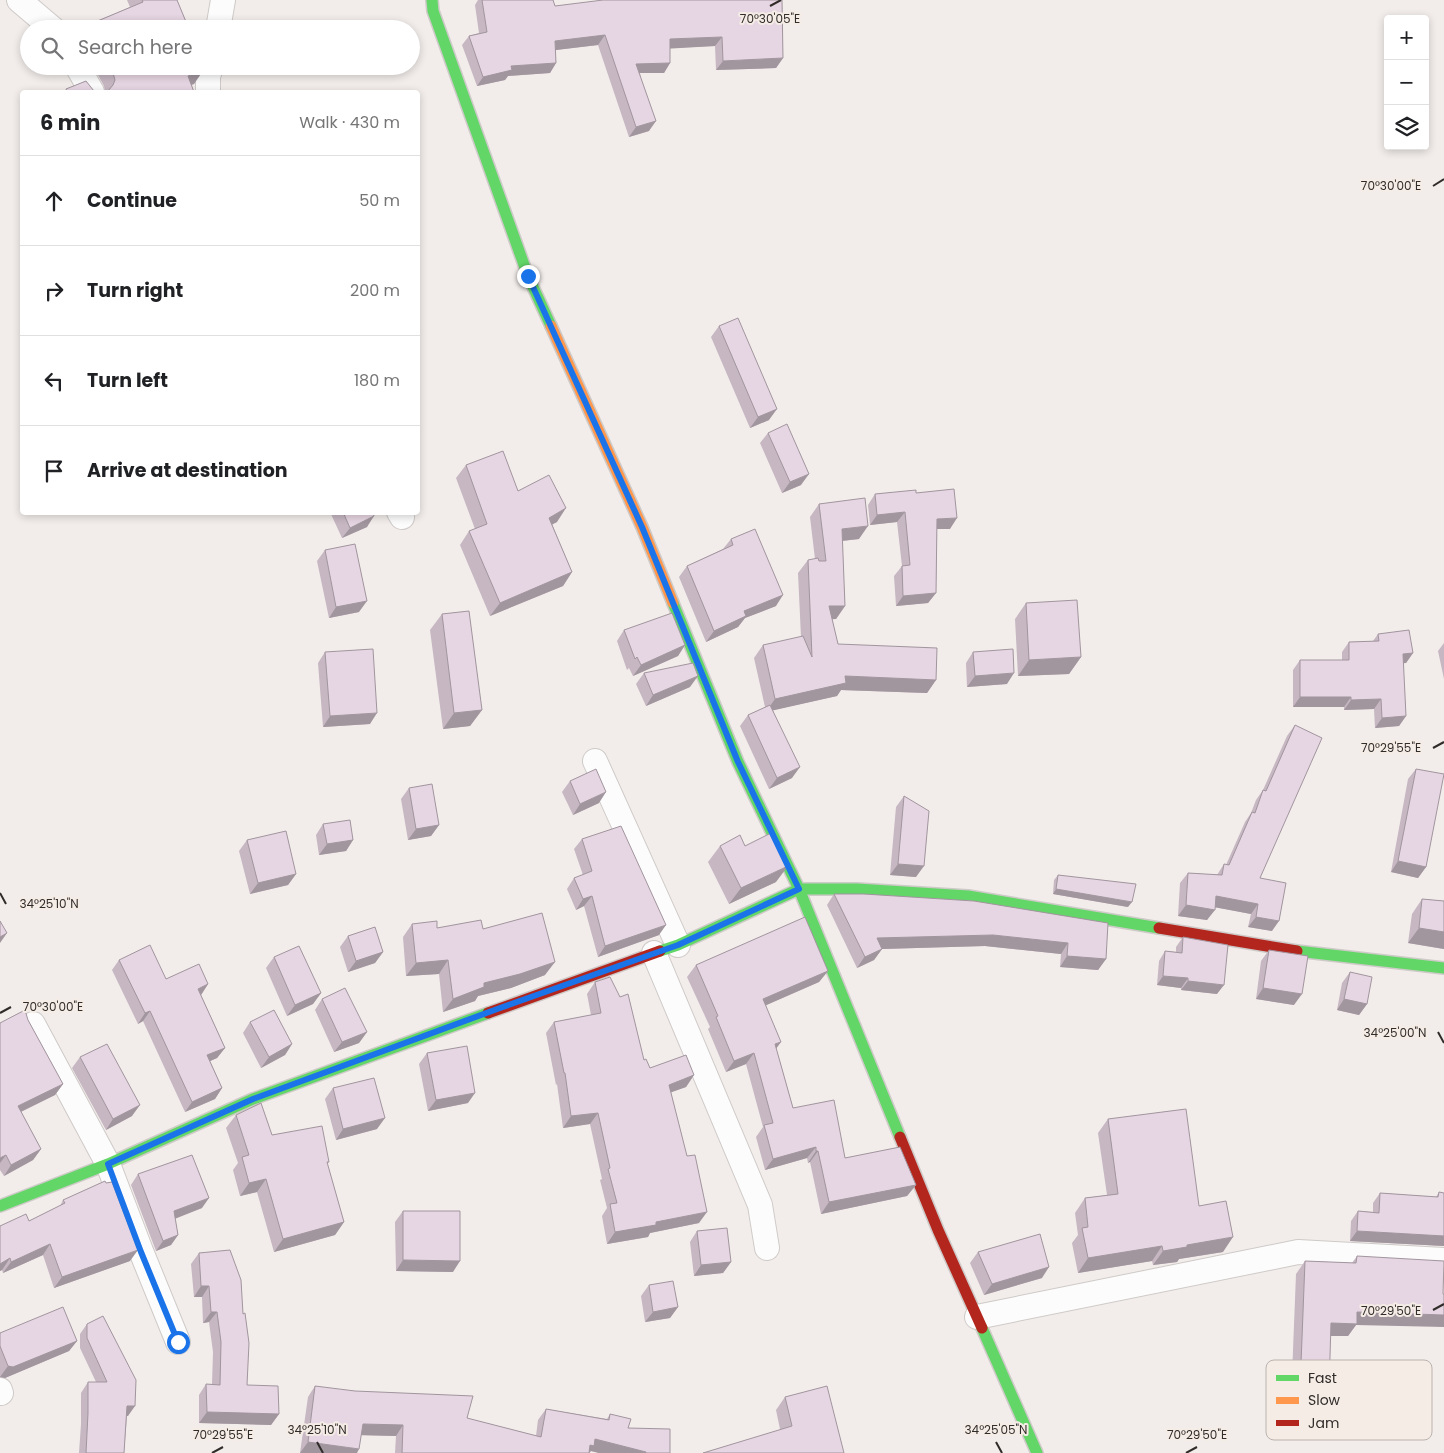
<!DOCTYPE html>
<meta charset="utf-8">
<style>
body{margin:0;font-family:Poppins,sans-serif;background:#f6f6f6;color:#202124}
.controls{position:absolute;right:15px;top:15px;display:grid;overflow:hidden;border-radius:5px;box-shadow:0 2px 8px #0003}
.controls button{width:45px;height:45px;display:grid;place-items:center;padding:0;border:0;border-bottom:1px solid #e0e0e0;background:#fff;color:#202124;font:25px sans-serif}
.stop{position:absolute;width:15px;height:15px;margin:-11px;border:4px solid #1a73e8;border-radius:50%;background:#fff}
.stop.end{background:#1a73e8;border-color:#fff;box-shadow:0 1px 5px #0008}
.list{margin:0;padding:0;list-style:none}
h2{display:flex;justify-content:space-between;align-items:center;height:65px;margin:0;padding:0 20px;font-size:21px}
h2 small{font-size:16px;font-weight:400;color:#757577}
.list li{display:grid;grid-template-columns:32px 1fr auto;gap:15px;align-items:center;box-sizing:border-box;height:90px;padding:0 20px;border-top:1px solid #e0e0e0}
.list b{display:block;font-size:19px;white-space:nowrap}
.list em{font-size:16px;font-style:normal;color:#757577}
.icon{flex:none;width:28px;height:28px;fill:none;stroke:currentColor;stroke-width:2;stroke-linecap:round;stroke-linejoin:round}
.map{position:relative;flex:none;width:1444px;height:1453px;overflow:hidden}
.search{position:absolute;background:#fff;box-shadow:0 2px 8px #0003;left:20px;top:20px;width:400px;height:55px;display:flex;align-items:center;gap:12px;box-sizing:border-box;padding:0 18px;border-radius:28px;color:#757577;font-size:19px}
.panel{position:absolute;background:#fff;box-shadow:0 2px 8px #0003;left:20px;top:90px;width:400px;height:425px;border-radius:5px}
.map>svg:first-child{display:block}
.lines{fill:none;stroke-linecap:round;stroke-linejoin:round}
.street-casing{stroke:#cecac8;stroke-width:26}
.fast-casing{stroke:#cecac8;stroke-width:14}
.slow-casing{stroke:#cecac8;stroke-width:14}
.jam-casing{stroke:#cecac8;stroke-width:14}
.street{stroke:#fdfcfc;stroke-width:24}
.fast{stroke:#63d668;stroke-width:11}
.slow{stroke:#ff974d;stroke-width:11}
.jam{stroke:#b3261e;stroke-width:11}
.wall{fill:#c6b7c2}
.shaded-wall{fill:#a1959e}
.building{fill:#e6d5e2;stroke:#a1959e}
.route{stroke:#1a73e8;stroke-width:6}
.ticks{fill:none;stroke:#302c2a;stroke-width:2}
.key{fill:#f5ece6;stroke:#bab2ae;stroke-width:1}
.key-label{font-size:14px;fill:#302c2a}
.ticks-label{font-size:12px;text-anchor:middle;fill:#302c2a;stroke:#f5ece6;stroke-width:4;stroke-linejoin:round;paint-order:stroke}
</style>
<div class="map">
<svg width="1444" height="1453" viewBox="0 0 1444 1453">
<rect width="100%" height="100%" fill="#f2edea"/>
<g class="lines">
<defs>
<path id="street" d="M19 0 53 29
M218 29 223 0
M77 66 92 92
M208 92V77L211 66
M399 512 402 517
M595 761 678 945
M654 953 760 1205 767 1248
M33 1024 108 1164 141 1251 178 1342
M977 1317 1298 1252 1444 1260
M0 1390 1 1393"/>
<path id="fast" d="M432 0 433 11 528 276 551 326
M673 603 738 762 799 889 900 1137
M660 951 678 945 799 889H857L968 896 1159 928
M1297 951 1444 968
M0 1206 108 1164 253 1099 488 1013
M982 1328 1037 1453"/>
<path id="slow" d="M551 326 642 527 673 603"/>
<path id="jam" d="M1159 928 1297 951
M488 1013 660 951
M900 1137 938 1230 982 1328"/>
</defs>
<!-- street casing -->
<use href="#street" class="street-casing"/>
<!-- fast casing -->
<use href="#fast" class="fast-casing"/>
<!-- slow casing -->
<use href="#slow" class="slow-casing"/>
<!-- jam casing -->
<use href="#jam" class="jam-casing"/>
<!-- street -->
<use href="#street" class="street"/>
<!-- fast -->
<use href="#fast" class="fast"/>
<!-- slow -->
<use href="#slow" class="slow"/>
<!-- jam -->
<use href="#jam" class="jam"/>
</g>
<!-- wall -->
<path class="wall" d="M127 0H177L189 29H85L88 25 130 7Z
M478 0H553L555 6 782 0 783 58 776 68 716 70 715 46 670 48V63L664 73H640L649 131 629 137 598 45 555 50 556 63 550 73 508 76 505 80 477 86 462 45 469 36 479 33 475 5Z
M93 66H202L194 84 191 85 105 92 104 86Z
M719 326 769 420 750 428 711 337Z
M768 433 801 485 782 493 760 443Z
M466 465 518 491 557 522 552 524 572 572 563 586 490 616 460 545 469 531 475 529 456 478Z
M916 493 950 529H937L936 593 928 603 896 606 894 576 902 566 897 522 870 525 868 505 875 494Z
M819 504 859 539 842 541 845 606 836 619H832L838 644 936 680 927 693 841 690 837 696 773 710 792 778 769 789 740 726 748 715 765 707 754 658 763 645 801 637 798 573 808 560 815 559 810 517Z
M330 512H373L367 527 342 538Z
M731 539 776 606 745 618 738 627 706 642 679 577 687 566 723 549Z
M325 550 359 612 329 618 317 561Z
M1026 603 1081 657 1069 674 1018 676 1015 619Z
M442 614 482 710 470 726 443 729 430 630Z
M624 630 685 645 678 656 633 676 629 668 627 670 617 641Z
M1378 634 1413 653 1406 663H1403L1406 716 1399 726 1375 728 1374 709 1344 710V707H1293V670L1300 660H1342V652L1349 642 1373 641Z
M1444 643V679L1438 651Z
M325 652 370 724 323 727 318 663Z
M973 652 1007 684 967 687 966 663Z
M644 673 690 687 646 706 636 684Z
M1295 725 1260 878 1272 931 1248 927 1251 914 1215 907 1207 920 1178 916 1180 883 1188 873 1217 875 1224 864 1226 865 1245 822 1251 813 1256 800 1263 790 1287 736Z
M1416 769 1426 867 1418 878 1391 872 1408 779Z
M570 781 599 803 573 815 562 792Z
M409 788 439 825 431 836 408 840 401 799Z
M904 796 916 877 890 875 896 807Z
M323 824 353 840 346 851 319 855 316 835Z
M582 839 659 935 598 957 584 906 576 910 567 889 574 878 583 875 574 849Z
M247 840 296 874 288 885 250 894 239 851Z
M720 846H745L776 882 729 904 708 862Z
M1058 875 1128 907 1053 894 1054 880Z
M834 894 974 901 1106 959 1098 970 1060 967 1061 954 985 946 882 949 874 960 857 968 827 905Z
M1422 899 1444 901V949L1408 943 1412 914Z
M412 924 437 928 483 929 545 975 511 988 478 996 475 1001 443 1012 439 974 406 976 403 937Z
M348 936 383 952 375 963 348 972 340 947Z
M1183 937 1217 994 1181 990V988L1157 985 1159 961 1165 951 1176 952V947Z
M1269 950 1294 1005 1256 999 1261 961Z
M274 957 321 993 313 1004 287 1016 266 968Z
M119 960 166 979 208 984 201 995 225 1048 217 1058 210 1061 222 1088 215 1099 185 1112 143 1021 138 1024 112 970Z
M696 965 828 971 819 982 766 1005 776 1048 793 1108 845 1158 916 1185 907 1196 821 1214 810 1162 808 1163 807 1158 765 1170 756 1137 763 1127 746 1064 726 1072 708 1029 710 1027 687 977Z
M1350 972 1367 1004 1359 1015 1337 1010 1342 983Z
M595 982 644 1060 650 1068 694 1075 686 1087 671 1092 699 1223 650 1233 648 1237 607 1244 602 1216 607 1208 600 1180 602 1179 590 1124 563 1128 557 1084 556 1085 546 1033 554 1022 591 1015 587 994Z
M322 999 367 1032 359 1043 334 1052 315 1010Z
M28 1020 63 1084 55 1095 21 1112 41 1149 33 1160 4 1176 0 1170V1023Z
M250 1022 292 1044 285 1055 261 1068 243 1033Z
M427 1053 468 1103 428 1111 419 1064Z
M80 1057 132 1116 106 1130 72 1068Z
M333 1088 377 1129 336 1140 325 1099Z
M236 1115 272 1135 329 1162 327 1164 344 1222 335 1235 274 1252 257 1192 240 1196 233 1170 238 1163 226 1128Z
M1108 1119 1199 1206 1223 1252 1179 1259 1177 1262 1153 1265 1152 1261 1078 1273 1072 1243 1078 1235 1075 1213 1085 1198 1107 1195 1098 1133Z
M138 1174 202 1208 175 1218 178 1235 171 1245 156 1251 131 1185Z
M1439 1192 1444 1193V1246L1350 1241 1351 1221 1358 1211 1373 1212V1203L1380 1193 1436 1197Z
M63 1200 130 1261 54 1288 43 1255 3 1273 2 1270 0 1271V1226L29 1221 60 1206Z
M403 1211 453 1272 396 1271 395 1222Z
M697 1231 731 1262 723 1273 694 1276 690 1242Z
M978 1252 1042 1278 984 1295 970 1263Z
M199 1253 247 1385 279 1414 271 1425 199 1423V1395L206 1384H212L213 1352 209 1322 203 1323 202 1297H194L191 1264Z
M1357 1256 1356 1325 1348 1336H1330L1329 1390 1320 1403 1291 1401 1296 1274 1305 1261 1352 1263Z
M649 1285 678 1307 670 1318 645 1322 641 1296Z
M87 1324 128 1416H127L124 1453H79L81 1424V1393L88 1382H96L80 1348V1334Z
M0 1333 77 1341 69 1351 5 1378 0 1377Z
M315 1386 467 1418 536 1436 538 1420 546 1409 607 1419 610 1414 628 1428 670 1453H599L591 1451 589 1453H395L396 1436 361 1435 300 1453 308 1397Z
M785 1397 844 1453 780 1429 776 1410Z"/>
<!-- shaded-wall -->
<path class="shaded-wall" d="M605 35 598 45 548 51 555 41Z
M722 37 715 46 663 49 670 39Z
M783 58 776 68 716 70 723 61Z
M556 63 550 73 508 76 505 80 477 86 483 77 511 66Z
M670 63 664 73H629L636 64Z
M203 71 194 84 179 89 188 76Z
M656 121 649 131 629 137 636 127Z
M777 409 769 420 750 428 758 417Z
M809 474 801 485 782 493 790 482Z
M566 508 557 522 540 531 549 518Z
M905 512 897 522 870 525 877 515Z
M374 516 367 527 342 538 350 528Z
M957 518 950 529H930L937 519Z
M868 526 859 539 832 542 842 529Z
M572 572 563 586 490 616 500 603Z
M936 593 928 603 896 606 903 596Z
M783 595 776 606 745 618 738 627 706 642 714 631 744 611Z
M367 601 359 612 329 618 336 607Z
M829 606H845L836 619 820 620Z
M685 645 678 656 633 676 641 665Z
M1413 653 1406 663 1396 664 1403 654Z
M1081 657 1069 674 1018 676 1029 660Z
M1014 673 1007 684 967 687 975 676Z
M698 676 690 687 646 706 653 695Z
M845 676 936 680 927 693 841 690 837 696 766 712 775 699Z
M1300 697H1351L1344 707H1293Z
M1381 699 1374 709 1344 710 1351 700Z
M482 710 470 726 443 729 454 713Z
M377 713 370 724 323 727 330 716Z
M1406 716 1399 726 1375 728 1382 718Z
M800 767 792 778 769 789 777 778Z
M606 792 599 803 573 815 580 804Z
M439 825 431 836 408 840 416 829Z
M353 840 346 851 319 855 327 844Z
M1398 861 1426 867 1418 878 1391 872Z
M898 864 924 866 916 877 890 875Z
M788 866 776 882 729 904 741 888Z
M296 874 288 885 250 894 258 883Z
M1056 889 1132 902 1128 907 1053 894Z
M592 896 584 906 576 910 583 899Z
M1216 896 1258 904 1251 914 1208 906Z
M1186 905 1215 910 1207 920 1178 916Z
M1256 917 1279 921 1272 931 1248 927Z
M666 925 659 935 598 957 605 946Z
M1419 928 1444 932V949L1408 943Z
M7 933 0 943V937Z
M993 935 1068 943 1061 954 985 946 882 949 874 960 857 968 877 938Z
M383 952 375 963 348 972 356 961Z
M1067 956 1106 959 1098 970 1060 967Z
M448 960 439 974 406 976 416 963Z
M555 962 545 975 511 988 478 996 475 1001 443 1012 453 999 484 983Z
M828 971 819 982 755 1010 763 999Z
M1163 976 1188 978 1181 988 1157 985Z
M1188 981 1224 985 1217 994 1181 990Z
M208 984 201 995 198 989Z
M1263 988 1302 994 1294 1005 1256 999Z
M321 993 313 1004 287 1016 295 1005Z
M1344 999 1367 1004 1359 1015 1337 1010Z
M150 1011 143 1021 138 1024 145 1013Z
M367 1032 359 1043 334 1052 342 1042Z
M781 1042 773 1053 775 1044Z
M292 1044 285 1055 261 1068 269 1057Z
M225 1048 217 1058 199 1066 207 1055Z
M754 1053 746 1064 726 1072 734 1061Z
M694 1075 686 1087 661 1096 669 1085Z
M63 1084 55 1095 10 1117 18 1106Z
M222 1088 215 1099 185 1112 192 1102Z
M475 1093 468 1103 428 1111 436 1100Z
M140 1105 132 1116 106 1130 113 1119Z
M598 1113 590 1124 563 1128 571 1116Z
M385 1118 377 1129 336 1140 343 1129Z
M816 1147 807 1158 765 1170 773 1159Z
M41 1149 33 1160 4 1176 11 1165Z
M816 1151H818L810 1162 808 1163Z
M6 1155 0 1163V1158Z
M266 1179 257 1192 240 1196 249 1183Z
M916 1185 907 1196 821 1214 829 1202Z
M209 1198 202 1208 167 1222 174 1211Z
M707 1212 699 1223 650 1233 648 1237 607 1244 615 1232 656 1222Z
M344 1222 335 1235 274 1252 283 1239Z
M1357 1231 1444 1236V1246L1350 1241Z
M178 1235 171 1245 156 1251 163 1241Z
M1233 1237 1223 1252 1179 1259 1177 1262 1153 1265 1163 1251 1187 1245Z
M50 1244 43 1255 3 1273 11 1262Z
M1162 1246 1152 1261 1078 1273 1088 1258Z
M138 1250 130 1261 54 1288 62 1277Z
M10 1258 2 1270 0 1271V1264Z
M403 1260 460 1261 453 1272 396 1271Z
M731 1262 723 1273 694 1276 701 1265Z
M1049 1267 1042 1278 984 1295 992 1284Z
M201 1286H209L202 1297H194Z
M678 1307 670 1318 645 1322 653 1312Z
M211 1312H217L209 1322 203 1323Z
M1357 1312 1444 1315V1327L1356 1325 1348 1336H1322L1331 1323Z
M77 1341 69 1351 5 1378 0 1377 8 1366Z
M1300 1389 1329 1390 1320 1403 1291 1401Z
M127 1406H135L128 1416H120Z
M207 1412 279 1414 271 1425 199 1423Z
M363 1424 403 1425 396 1436 355 1435Z
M595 1439 646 1452V1453H599L591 1451 589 1453H585Z
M308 1442 359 1449 357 1453H300Z"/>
<!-- building -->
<path class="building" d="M142 0H177L189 29H90L88 25 143 2Z
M482 0H553L555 6 603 0H782L783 58 723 61 722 37 670 39V63L636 64 656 121 636 127 605 35 555 41 556 63 511 66 512 70 483 77 469 36 487 32Z
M109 66H202L203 71 188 76 194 92H101L108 91 113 85 115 80 113 73Z
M86 81 94 91 100 92H67L66 89Z
M738 318 777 409 758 417 719 326Z
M787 424 809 474 790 482 768 433Z
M503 451 518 491 549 475 566 508 549 518 572 572 500 603 469 531 487 524 466 465Z
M954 489 957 518 937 519 936 593 903 596 902 566 910 565 905 512 877 515 875 494 916 490V493Z
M865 498 868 526 842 529 845 606H829L838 644 937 648 936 680 845 676 846 683 775 699 763 645 803 636 812 657 808 560 818 558 819 561H826L819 504Z
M343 512H373L374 516 350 528Z
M755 529 783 595 744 611 746 616 714 631 687 566 733 545 731 539Z
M355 544 367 601 336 607 325 550Z
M1077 600 1081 657 1029 660 1026 603Z
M469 611 482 710 454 713 442 614Z
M672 613 685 645 641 665 637 657 635 659 624 630Z
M1409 630 1413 653 1403 654 1406 716 1382 718 1381 699 1351 700V697H1300V660H1349V642L1379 641 1378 634Z
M373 649 377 713 330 716 325 652Z
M1013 649 1014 673 975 676 973 652Z
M693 663 698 676 653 695 644 673Z
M770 705 800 767 777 778 748 715Z
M1295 725 1322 738 1260 878 1286 883 1279 921 1256 917 1258 904 1216 896 1215 910 1186 905 1188 873 1222 875 1224 864 1229 865 1252 812 1255 813 1263 790 1266 791Z
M596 769 606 792 580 804 570 781Z
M1416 769 1444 774 1426 867 1398 861Z
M432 784 439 825 416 829 409 788Z
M904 796 929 811 924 866 898 864Z
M350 820 353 840 327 844 323 824Z
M621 826 666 925 605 946 592 896 583 899 574 878 592 871 582 839Z
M286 831 296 874 258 883 247 840Z
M773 832 788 866 741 888 720 846 740 835 745 846Z
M1058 875 1136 884 1132 902 1056 889Z
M834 894H864L974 901 1108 923 1106 959 1067 956 1068 943 993 935 877 938 882 949 865 957Z
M1422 899 1444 901V932L1419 928Z
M542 913 555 962 520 974 484 983V987L453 999 448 960 416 963 412 924 437 921V928L481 920 483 929Z
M805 917 828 971 763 999 781 1042 775 1044 793 1108 834 1100 845 1158 900 1147 916 1185 829 1202 818 1151H816V1147L773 1159 764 1125 773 1123 754 1053 734 1061 716 1017 718 1016 696 965Z
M0 921 7 933 0 937Z
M375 927 383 952 356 961 348 936Z
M1183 937 1228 945 1224 985 1188 981V978L1163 976 1165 951 1182 953Z
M150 945 166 979 199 964 208 984 198 989 225 1048 207 1055 222 1088 192 1102 150 1011 145 1013 119 960Z
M299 946 321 993 295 1005 274 957Z
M1269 950 1308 956 1302 994 1263 988Z
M1350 972 1372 977 1367 1004 1344 999Z
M610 977 620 997 628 994 644 1060 646 1059 650 1068 686 1055 694 1075 669 1085 687 1156 695 1155 707 1212 656 1222V1225L615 1232 610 1204 617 1203 608 1169 610 1168 598 1113 571 1116 565 1073H564L554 1022 601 1013 595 982Z
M345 988 367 1032 342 1042 322 999Z
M25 1010 28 1020 63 1084 18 1106 41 1149 11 1165 6 1155 0 1158V1023Z
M274 1010 292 1044 269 1057 250 1022Z
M107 1044 140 1105 113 1119 80 1057Z
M467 1046 475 1093 436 1100 427 1053Z
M374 1078 385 1118 343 1129 333 1088Z
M261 1103 272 1135 322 1126 329 1162H327L344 1222 283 1239 266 1179 249 1183 242 1157 249 1155 236 1115Z
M1186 1109 1199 1206 1226 1201 1233 1237 1187 1245V1247L1163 1251 1162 1246 1088 1258 1082 1228 1088 1227 1085 1198 1118 1194 1108 1119Z
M192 1155 209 1198 174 1211 178 1235 163 1241 138 1174Z
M105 1181 106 1183 112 1182 138 1250 62 1277 50 1244 11 1262 10 1258 0 1264V1226L26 1214 29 1221 65 1203 63 1200Z
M1439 1192 1444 1193V1236L1357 1231 1358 1211 1379 1213 1380 1193 1438 1197Z
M403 1211H460V1261L403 1260Z
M727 1228 731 1262 701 1265 697 1231Z
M1040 1234 1049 1267 992 1284 978 1252Z
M230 1250 241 1280 243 1314 245 1313 249 1343 247 1385 278 1386 279 1414 207 1412 206 1384 220 1385 221 1342 217 1312H211L209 1286H201L199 1253Z
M1357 1256 1444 1261 1443 1294H1444V1315L1357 1312V1324L1331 1323 1329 1390 1300 1389 1305 1261 1356 1263Z
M673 1281 678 1307 653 1312 649 1285Z
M63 1307 77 1341 13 1367 8 1366 0 1346V1333Z
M103 1316 136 1380 135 1406H127L124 1453H86L88 1413V1382H107L87 1338V1324Z
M315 1386 355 1391 473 1396 467 1418 541 1437 546 1409 609 1420 610 1414 631 1419 628 1428 670 1429V1453H646V1452L595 1439 594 1446 590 1445 589 1453H402L403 1425 363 1424 359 1449 308 1442Z
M827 1386 844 1453H703L792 1426 785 1397Z"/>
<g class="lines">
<!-- route -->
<path class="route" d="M178 1342 141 1252 108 1164 253 1099 500 1008 678 945 799 889 738 762 642 527 528 276"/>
</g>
<!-- ticks -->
<path class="ticks" d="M770 6 781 0M1433 186 1444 179M1433 748 1444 742M0 893 6 904M0 1013 11 1007M1438 1032 1444 1043M1433 1310 1444 1304M317 1442 323 1453M996 1442 1002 1453M212 1453 223 1447M1186 1453 1197 1447"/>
<!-- legend -->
<rect x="1266" y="1360" width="166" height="80" rx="8" class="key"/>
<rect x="1276" y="1375" width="23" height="6" fill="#63d668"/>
<rect x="1276" y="1397" width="23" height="7" fill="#ff974d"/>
<rect x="1276" y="1420" width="23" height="6" fill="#b3261e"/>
<g class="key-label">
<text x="1308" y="1383">Fast</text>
<text x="1308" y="1405">Slow</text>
<text x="1308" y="1428">Jam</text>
</g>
<g class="ticks-label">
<text x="770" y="23">70°30'05"E</text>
<text x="1391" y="190">70°30'00"E</text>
<text x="1391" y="752">70°29'55"E</text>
<text x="49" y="908">34°25'10"N</text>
<text x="53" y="1011">70°30'00"E</text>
<text x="1395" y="1037">34°25'00"N</text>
<text x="1391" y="1315">70°29'50"E</text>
<text x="317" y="1434">34°25'10"N</text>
<text x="996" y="1434">34°25'05"N</text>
<text x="223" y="1439">70°29'55"E</text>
<text x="1197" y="1439">70°29'50"E</text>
</g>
</svg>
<div class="controls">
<button>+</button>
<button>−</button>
<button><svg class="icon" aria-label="layers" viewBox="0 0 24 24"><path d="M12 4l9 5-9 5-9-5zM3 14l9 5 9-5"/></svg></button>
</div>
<div class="stop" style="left:178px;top:1342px"></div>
<div class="stop end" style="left:528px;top:276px"></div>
<div class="search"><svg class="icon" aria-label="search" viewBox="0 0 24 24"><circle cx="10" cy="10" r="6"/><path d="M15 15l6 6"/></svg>Search here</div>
<section class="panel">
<h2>6 min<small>Walk · 430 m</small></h2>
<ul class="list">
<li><svg class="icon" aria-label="ahead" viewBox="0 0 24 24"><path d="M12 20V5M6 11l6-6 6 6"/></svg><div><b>Continue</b></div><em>50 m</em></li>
<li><svg class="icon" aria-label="right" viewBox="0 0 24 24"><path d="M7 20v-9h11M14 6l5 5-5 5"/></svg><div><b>Turn right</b></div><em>200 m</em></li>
<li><svg class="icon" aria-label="left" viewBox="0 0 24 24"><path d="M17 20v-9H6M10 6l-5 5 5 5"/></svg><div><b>Turn left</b></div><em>180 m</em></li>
<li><svg class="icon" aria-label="arrive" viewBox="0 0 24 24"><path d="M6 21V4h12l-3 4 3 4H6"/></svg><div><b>Arrive at destination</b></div></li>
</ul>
</section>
</div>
